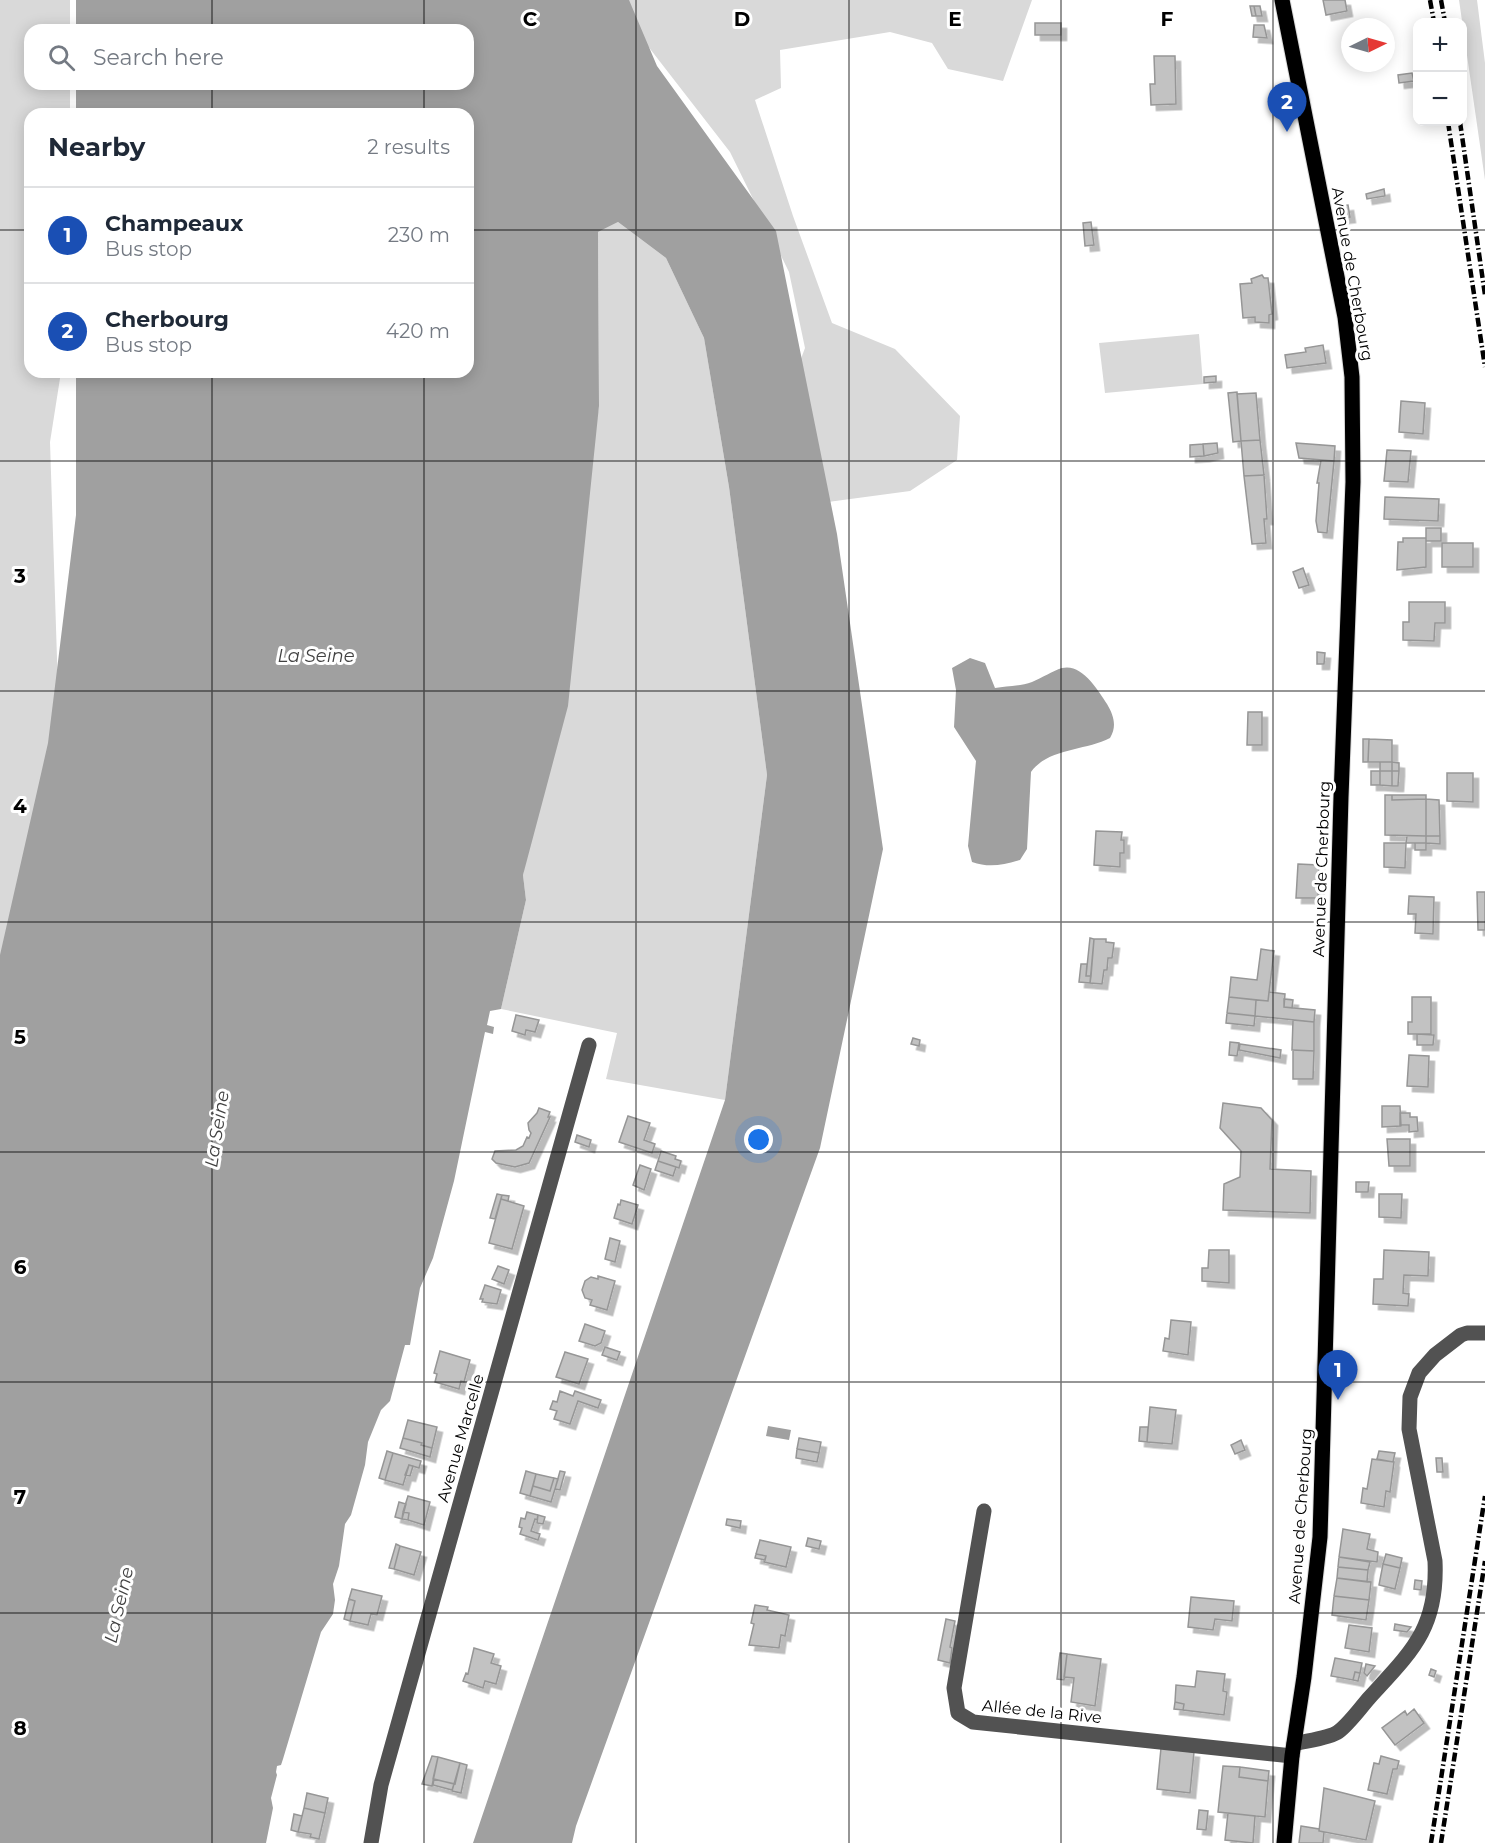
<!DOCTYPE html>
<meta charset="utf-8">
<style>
body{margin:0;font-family:Montserrat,sans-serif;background:#f6f6f7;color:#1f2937}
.controls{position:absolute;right:18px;top:18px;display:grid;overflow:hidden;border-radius:12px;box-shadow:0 3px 15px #0003}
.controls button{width:54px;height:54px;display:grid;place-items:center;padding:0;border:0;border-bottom:2px solid #e0e1e3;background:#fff;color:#1f2937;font:30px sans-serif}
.compass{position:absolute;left:1341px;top:18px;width:54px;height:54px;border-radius:50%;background:#fff;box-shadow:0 3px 15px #0003;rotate:85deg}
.you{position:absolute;left:759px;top:1140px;width:21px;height:21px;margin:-15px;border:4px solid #fff;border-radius:50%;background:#1a73e8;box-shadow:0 0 0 9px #1a73e833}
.badge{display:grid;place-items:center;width:39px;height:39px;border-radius:50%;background:#b45309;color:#fff;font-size:20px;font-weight:700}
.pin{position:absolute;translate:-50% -50px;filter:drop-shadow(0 2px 3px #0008)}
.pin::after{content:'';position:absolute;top:32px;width:21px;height:18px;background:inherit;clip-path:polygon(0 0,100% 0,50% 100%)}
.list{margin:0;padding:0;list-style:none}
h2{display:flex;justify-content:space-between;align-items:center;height:78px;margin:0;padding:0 24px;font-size:26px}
h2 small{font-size:20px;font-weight:400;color:#747a83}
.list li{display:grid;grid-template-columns:39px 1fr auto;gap:18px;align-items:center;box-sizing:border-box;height:96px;padding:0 24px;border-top:2px solid #e0e1e3}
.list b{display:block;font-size:22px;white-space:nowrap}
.list p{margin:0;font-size:20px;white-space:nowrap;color:#747a83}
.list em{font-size:20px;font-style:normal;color:#747a83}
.icon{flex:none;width:33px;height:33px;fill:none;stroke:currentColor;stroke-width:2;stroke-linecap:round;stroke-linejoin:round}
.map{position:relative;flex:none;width:1485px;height:1843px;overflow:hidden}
.search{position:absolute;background:#fff;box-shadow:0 3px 15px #0003;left:24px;top:24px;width:450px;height:66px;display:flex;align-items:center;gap:15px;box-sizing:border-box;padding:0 21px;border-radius:18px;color:#747a83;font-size:22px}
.panel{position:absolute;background:#fff;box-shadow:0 3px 15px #0003;left:24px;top:108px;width:450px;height:270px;border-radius:18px}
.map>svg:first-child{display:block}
.green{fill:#d9d9d9}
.water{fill:#a0a0a0}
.building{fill:#c2c2c2;stroke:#969696;stroke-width:1.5;filter:url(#shadow)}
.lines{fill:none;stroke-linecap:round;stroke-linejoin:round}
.major-casing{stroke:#dbdbdb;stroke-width:17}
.minor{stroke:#525252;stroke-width:15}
.major{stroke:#000;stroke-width:15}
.rail{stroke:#000;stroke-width:4.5;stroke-dasharray:9 3 1.5 3;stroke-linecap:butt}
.grid{fill:none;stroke:#000;stroke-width:1.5;stroke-opacity:0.55}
.labels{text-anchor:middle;stroke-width:6;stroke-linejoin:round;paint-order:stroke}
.street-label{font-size:16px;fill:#000;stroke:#fff}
.water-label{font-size:18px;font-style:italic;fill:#414141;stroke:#fff}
.grid-label{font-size:20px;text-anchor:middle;font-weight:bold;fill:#000;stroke:#fff;stroke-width:6;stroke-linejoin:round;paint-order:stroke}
</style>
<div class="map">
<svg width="1485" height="1843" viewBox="0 0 1485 1843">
<defs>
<filter id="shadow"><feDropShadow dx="5.5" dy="5.5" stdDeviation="0" flood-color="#0004"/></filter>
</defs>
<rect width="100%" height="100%" fill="#fff"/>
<!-- green -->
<path class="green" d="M0 0H70V30H30V84H70V114H30V372H61L50 442 60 751 0 962Z
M622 0H1032L1003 81 948 69 932 43 890 32 780 50 781 88 755 100 793 216 832 323 895 349 960 416 957 460 910 491 813 504 796 372 805 348 789 272 730 152 630 23Z
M1459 0H1477L1485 63V180Z
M618 222 666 258 704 338 729 487 767 775 725 1100 606 1079 617 1033 501 1009 526 900 523 875 599 406 598 232Z
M1199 334 1203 384 1105 393 1099 343Z"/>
<!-- water -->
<path class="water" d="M76 0H629L657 66 776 231 837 534 883 849 820 1148 576 1826 572 1843H473L725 1100 767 775 729 487 704 338 666 258 618 222 598 232 599 406 568 706 523 875 526 900 501 1009 490 1011 487 1025 494 1027 493 1034 485 1032 454 1181 433 1258 420 1288 410 1345H405L390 1401 381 1410 368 1442 365 1465 351 1515 345 1524 339 1566 333 1584 335 1600 333 1614 321 1632 283 1759 281 1765 277 1766 276 1772 277 1775 271 1798 273 1808 266 1843H0V955L48 743 76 515V372H468V114H76V84H468V30H76Z
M970 658 985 663 995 688C1007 686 1021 686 1032 682 1042 678 1052 671 1062 668 1082 663 1098 690 1107 704 1114 716 1117 726 1110 738 1085 751 1048 748 1031 772L1027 849 1020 860C1003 865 989 868 972 862L968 846 976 761 954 727 956 690 952 668Z
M768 1426 791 1430 789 1440 766 1436Z"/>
<!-- building -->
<path class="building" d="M1323 0H1345L1347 11 1326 15Z
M1250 6H1254L1256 16H1252Z
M1254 6H1260L1262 16H1256Z
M1035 23H1061V35H1035Z
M1254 25H1264L1267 38 1253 37Z
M1154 56H1175L1176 104 1151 105 1150 84H1155Z
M1412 73 1414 81 1399 83 1398 75Z
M1384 189 1385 196 1367 199 1366 194Z
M1348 205 1350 217 1343 218 1341 206Z
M1091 222 1094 245 1085 246 1083 223Z
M1262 275 1264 278H1268L1272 314 1269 315V323L1255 322V317L1243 318 1240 284 1252 283 1251 279Z
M1323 345 1326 363 1287 368 1285 355 1306 352 1305 348Z
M1216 376V382L1204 383V377Z
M1237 392 1241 441 1233 442 1228 393Z
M1256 393 1260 440 1241 441 1237 394Z
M1401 401 1425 403 1423 434 1399 432Z
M1260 440 1264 475 1244 476 1241 441Z
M1217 443 1218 453 1204 456 1203 444Z
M1296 443 1335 446 1334 461 1299 458Z
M1203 444 1204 456 1190 457V445Z
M1387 450 1411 451 1408 482 1384 481Z
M1321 460 1334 461 1327 533 1318 532 1316 521 1319 483H1317Z
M1264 475 1267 519H1264L1266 543 1252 544 1244 476Z
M1385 497 1439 499 1438 521 1384 519Z
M1426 528H1441V541H1426Z
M1403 538H1426V567L1397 570 1398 542H1403Z
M1442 543H1473V567H1442Z
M1303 568 1309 585 1299 588 1293 572Z
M1409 602H1445V623H1435L1434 641 1403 640V622H1409Z
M1317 652 1325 653 1324 664H1317Z
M1248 712H1262V745H1247Z
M1363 739H1369L1368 762H1363Z
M1369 739 1392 740V762H1368Z
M1380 762H1392V771H1380Z
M1392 762 1399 763V771H1392Z
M1371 771H1380V785H1371Z
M1380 771H1392V786L1380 785Z
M1392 771H1399L1398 786H1392Z
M1447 773H1473V802L1447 801Z
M1385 795H1392V800L1426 799V836L1385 835Z
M1392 795H1426V799L1392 800Z
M1426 799 1439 800 1440 836H1426Z
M1096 831 1122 832 1121 840H1124V853H1120V867L1094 865Z
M1407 836H1426V843H1406Z
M1426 836H1440V844L1426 843Z
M1384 843H1406L1405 868 1384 867Z
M1415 843H1426V850H1415Z
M1298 864 1319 865 1318 898H1296Z
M1477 892H1485V930H1478Z
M1409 896 1434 897 1433 934 1415 933 1416 914H1408Z
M1090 938 1094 939 1091 976H1086Z
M1094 939H1106V942L1114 943 1112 958H1108L1107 970H1104L1102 984 1090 983Z
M1261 949 1274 951 1268 1001 1229 997 1231 977 1257 980Z
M1081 964H1087L1086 976H1091L1090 983 1079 982Z
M1269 992 1285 994 1284 1007 1315 1010 1314 1022 1255 1016 1256 1000 1268 1001Z
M1229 997 1256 1000 1255 1016 1227 1013Z
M1412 997H1431V1034H1408V1022H1412Z
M1284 999 1293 1000 1292 1008 1284 1007Z
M1227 1013 1255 1016 1254 1026 1226 1023Z
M516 1015 539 1020 535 1032 526 1030 525 1035 512 1031Z
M1293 1020 1314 1022V1051L1292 1050Z
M1417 1034 1434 1035 1433 1045H1417Z
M913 1038 920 1040 919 1046 911 1044Z
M1230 1042 1239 1043 1237 1056 1229 1055Z
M1240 1044 1281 1050 1280 1058 1239 1050Z
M1293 1050 1314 1051 1313 1079H1293Z
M1409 1055 1429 1056 1428 1087 1407 1086Z
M1223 1103 1261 1108 1272 1120 1270 1169 1311 1171 1310 1213 1223 1210 1224 1184 1240 1177 1241 1151 1220 1128Z
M1382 1106H1400L1401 1126 1382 1127Z
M539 1108 550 1112 548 1117H550L529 1163 515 1167 496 1163 492 1159 495 1151 516 1150 523 1146 527 1137 529 1138 531 1133 529 1130 528 1123 537 1113Z
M1400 1113H1410V1117H1417L1418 1131 1409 1132V1125H1400Z
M628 1116 650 1123 644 1140 655 1144 652 1153 619 1142Z
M577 1135 591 1140 589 1147 575 1142Z
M1387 1139H1410V1166H1389Z
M661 1151 676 1156 675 1159 681 1161 679 1168 658 1161Z
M658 1161 676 1167 673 1176 655 1170Z
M640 1165 651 1169 644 1190 633 1185Z
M1356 1182H1369L1368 1192H1356Z
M497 1194 502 1195 495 1219 490 1218Z
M1379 1194H1402L1401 1218 1379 1217Z
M502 1195 509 1196 508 1201 501 1199Z
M501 1199 524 1206 512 1249 489 1243Z
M621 1200 638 1205 632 1224 614 1218 618 1204 620 1205Z
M610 1238 620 1241 615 1262 605 1259Z
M1209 1250H1229V1283L1202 1281V1268H1208Z
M1384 1250 1429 1252 1428 1276 1404 1275 1403 1293 1409 1294 1408 1306 1373 1304 1374 1279H1383Z
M498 1266 509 1270 504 1284 492 1279Z
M598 1276 615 1281 607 1310 590 1305 592 1300 585 1298 582 1290 585 1281 591 1277 598 1279Z
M485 1285 501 1290 497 1304 482 1302 483 1299H480Z
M1171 1320 1191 1322 1188 1355 1163 1351 1165 1338 1169 1339Z
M585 1324 605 1331 601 1343 595 1346 579 1341Z
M605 1347 620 1352 617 1360 602 1355Z
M440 1351 470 1360 464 1382 461 1381 459 1389 435 1382 437 1374 434 1373Z
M565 1352 588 1359 579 1384 556 1377Z
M560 1391 573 1396 575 1391 601 1400 598 1408 578 1401 570 1424 554 1419 557 1411 550 1409 553 1401 557 1402Z
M1150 1407 1176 1410 1172 1444 1147 1442Z
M408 1420 437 1427 432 1448 421 1445 422 1443 403 1438Z
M1140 1427H1148L1147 1442 1139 1441Z
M403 1438 422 1443 421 1445 432 1448 430 1457 400 1448Z
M799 1438 821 1442 819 1453 797 1449Z
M1241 1440 1245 1450 1235 1454 1231 1445Z
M797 1449 819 1453 817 1462 796 1458Z
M387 1451 393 1453 385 1480 379 1478Z
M1379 1451 1395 1453 1393 1462 1377 1459Z
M393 1453 421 1461 419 1468 409 1465 403 1485 385 1480Z
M1436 1458H1442L1443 1472H1437Z
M1372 1459 1394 1462 1390 1492 1386 1491 1384 1507 1361 1503 1363 1488 1367 1489Z
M409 1465 413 1466 410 1476 405 1475Z
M526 1471 536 1474 530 1496 520 1493Z
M560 1471 565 1472 560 1490 555 1489Z
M536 1474 554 1478 550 1491 533 1486Z
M554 1478 558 1479 551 1502 530 1496 533 1486 550 1491Z
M408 1496 430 1502 424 1525 408 1520 409 1513 403 1512Z
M399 1502 406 1504 402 1519 395 1517Z
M403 1512 409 1513 408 1520 402 1519Z
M527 1512 538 1515 537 1520 535 1519 531 1531 540 1534 538 1540 520 1534 522 1528 519 1527 521 1518 525 1519Z
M538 1515 545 1517 543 1524 537 1523Z
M727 1519 741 1521 740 1528 726 1525Z
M1343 1529 1370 1534 1367 1549 1378 1552 1377 1562 1339 1557Z
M808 1538 821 1541 819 1549 806 1546Z
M760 1540 791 1547 786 1567 764 1562 766 1556 756 1554Z
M396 1544 400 1546 394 1569 389 1568Z
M400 1546 421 1552 414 1575 394 1569Z
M756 1554 766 1556 765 1560 755 1558Z
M1386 1554 1402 1558 1400 1568 1383 1564Z
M1339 1557 1370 1562 1368 1570 1338 1567Z
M1383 1564 1400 1568 1395 1589 1379 1585Z
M1338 1567 1368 1570 1367 1582 1337 1578Z
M1337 1578 1371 1582 1369 1600 1334 1596Z
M1415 1580 1422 1581 1421 1590 1414 1589Z
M352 1589 382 1596 377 1615 371 1614 368 1625 350 1621 355 1601 349 1599Z
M1334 1596 1369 1600 1366 1620 1332 1615Z
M1191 1597 1234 1601 1232 1621 1215 1619 1213 1630 1188 1627Z
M349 1599 355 1601 350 1621 344 1619Z
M755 1605 768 1607 767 1610 789 1615 785 1636 781 1635 779 1648 749 1645 754 1624 751 1623Z
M946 1619 955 1621 950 1647 952 1648 950 1663 938 1660Z
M1395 1624 1411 1627 1407 1632 1394 1630Z
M1349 1625 1372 1628 1369 1652 1345 1648Z
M474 1648 494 1654 491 1663 501 1666 496 1684 485 1681 483 1688 463 1681 466 1673 468 1674Z
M1060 1653 1067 1654 1064 1680 1057 1679Z
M1067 1654 1101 1659 1095 1706 1071 1702 1074 1678 1064 1677Z
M1335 1658 1362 1663 1360 1673 1355 1672 1353 1680 1331 1676Z
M1366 1664 1375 1666 1367 1676 1364 1673Z
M1431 1669 1436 1671 1434 1677 1429 1675Z
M1197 1671 1225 1674 1223 1691 1227 1692 1224 1715 1183 1710 1184 1704 1175 1702 1176 1685 1195 1687Z
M1355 1672 1360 1673 1358 1681 1353 1680Z
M1175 1702 1184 1704 1183 1710 1174 1709Z
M1414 1709 1424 1723 1395 1745 1382 1728 1405 1711 1407 1715Z
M1161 1748 1194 1752 1190 1793 1157 1789Z
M432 1756 438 1757 432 1786 422 1784Z
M1381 1756 1399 1761 1397 1769H1393L1387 1794 1368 1790 1374 1763 1379 1764Z
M438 1757 460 1763 455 1784 433 1779Z
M460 1763 467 1765 461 1793 452 1791Z
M1223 1766 1240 1767 1239 1777 1268 1781 1265 1817 1218 1812Z
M1240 1767 1269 1771 1268 1781 1239 1777Z
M434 1779 454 1784 452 1790 433 1785Z
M1324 1788 1375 1801 1366 1840 1319 1831Z
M307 1793 328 1798 325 1813 304 1808Z
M304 1808 325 1813 319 1839 310 1837 311 1834 298 1832Z
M1199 1810 1208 1811 1206 1830 1197 1829Z
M1228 1813 1255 1816 1253 1843 1225 1840Z
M294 1814 302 1816 298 1832 291 1830Z
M1301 1826 1319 1829V1831L1324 1832 1323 1843H1299Z"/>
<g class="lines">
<defs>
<path id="major" d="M1282 0 1345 317 1352 377 1353 482 1341 797 1321 1503 1320 1537 1304 1677 1292 1756 1284 1843"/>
</defs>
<!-- major casing -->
<use href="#major" class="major-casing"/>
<!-- minor -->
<path class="minor" d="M984 1511 954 1688 958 1713 973 1722 1292 1756
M1294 1744C1305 1741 1330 1738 1338 1732 1349 1724 1361 1707 1370 1697 1412 1651 1438 1628 1435 1561L1409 1429 1410 1397 1419 1373 1435 1355 1461 1335 1467 1333H1485
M371 1843 381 1785 589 1045"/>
<!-- major -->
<use href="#major" class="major"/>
<!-- rail -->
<path class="rail" d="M1430 0 1434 22
M1441 0 1445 22
M1448 122 1485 367
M1460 122 1485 295
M1431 1843 1485 1496
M1441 1843 1485 1561"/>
</g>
<!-- grid -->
<path class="grid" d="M212 0V30M424 0V30M636 0V1843M849 0V1843M1061 0V1843M1273 0V1843M212 84V114M424 84V114M0 230H30M468 230H1485M212 372V1843M424 372V1843M0 461H1485M0 691H1485M0 922H1485M0 1152H1485M0 1382H1485M0 1613H1485"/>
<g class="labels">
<!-- street labels -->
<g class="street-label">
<text transform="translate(1353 274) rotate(80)" y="6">Avenue de Cherbourg</text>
<text transform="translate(1321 869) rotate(-88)" y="6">Avenue de Cherbourg</text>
<text transform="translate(460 1438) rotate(-74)" y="6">Avenue Marcelle</text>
<text transform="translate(1300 1516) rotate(-86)" y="6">Avenue de Cherbourg</text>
<text transform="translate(1042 1711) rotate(6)" y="6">Allée de la Rive</text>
</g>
<!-- water labels -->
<g class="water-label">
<text x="316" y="662">La Seine</text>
<text transform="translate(217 1129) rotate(-81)" y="6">La Seine</text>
<text transform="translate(119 1605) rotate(-77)" y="6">La Seine</text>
</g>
</g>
<g class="grid-label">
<text x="530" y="26">C</text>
<text x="742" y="26">D</text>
<text x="955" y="26">E</text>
<text x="1167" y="26">F</text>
<text x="20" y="583">3</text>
<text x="20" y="813">4</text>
<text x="20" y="1044">5</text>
<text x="20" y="1274">6</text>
<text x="20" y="1504">7</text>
<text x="20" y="1735">8</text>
</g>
</svg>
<div class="controls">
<button>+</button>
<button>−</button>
</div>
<svg class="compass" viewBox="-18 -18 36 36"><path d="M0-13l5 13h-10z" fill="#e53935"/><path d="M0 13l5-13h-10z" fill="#747a83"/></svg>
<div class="you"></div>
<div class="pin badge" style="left:1338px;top:1400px;background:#1a4fb4">1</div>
<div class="pin badge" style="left:1287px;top:132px;background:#1a4fb4">2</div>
<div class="search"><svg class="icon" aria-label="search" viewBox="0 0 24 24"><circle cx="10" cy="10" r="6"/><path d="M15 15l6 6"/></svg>Search here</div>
<section class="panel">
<h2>Nearby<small>2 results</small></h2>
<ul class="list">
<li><span class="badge" style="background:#1a4fb4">1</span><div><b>Champeaux</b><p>Bus stop</p></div><em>230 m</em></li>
<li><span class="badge" style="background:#1a4fb4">2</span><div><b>Cherbourg</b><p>Bus stop</p></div><em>420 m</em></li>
</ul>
</section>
</div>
